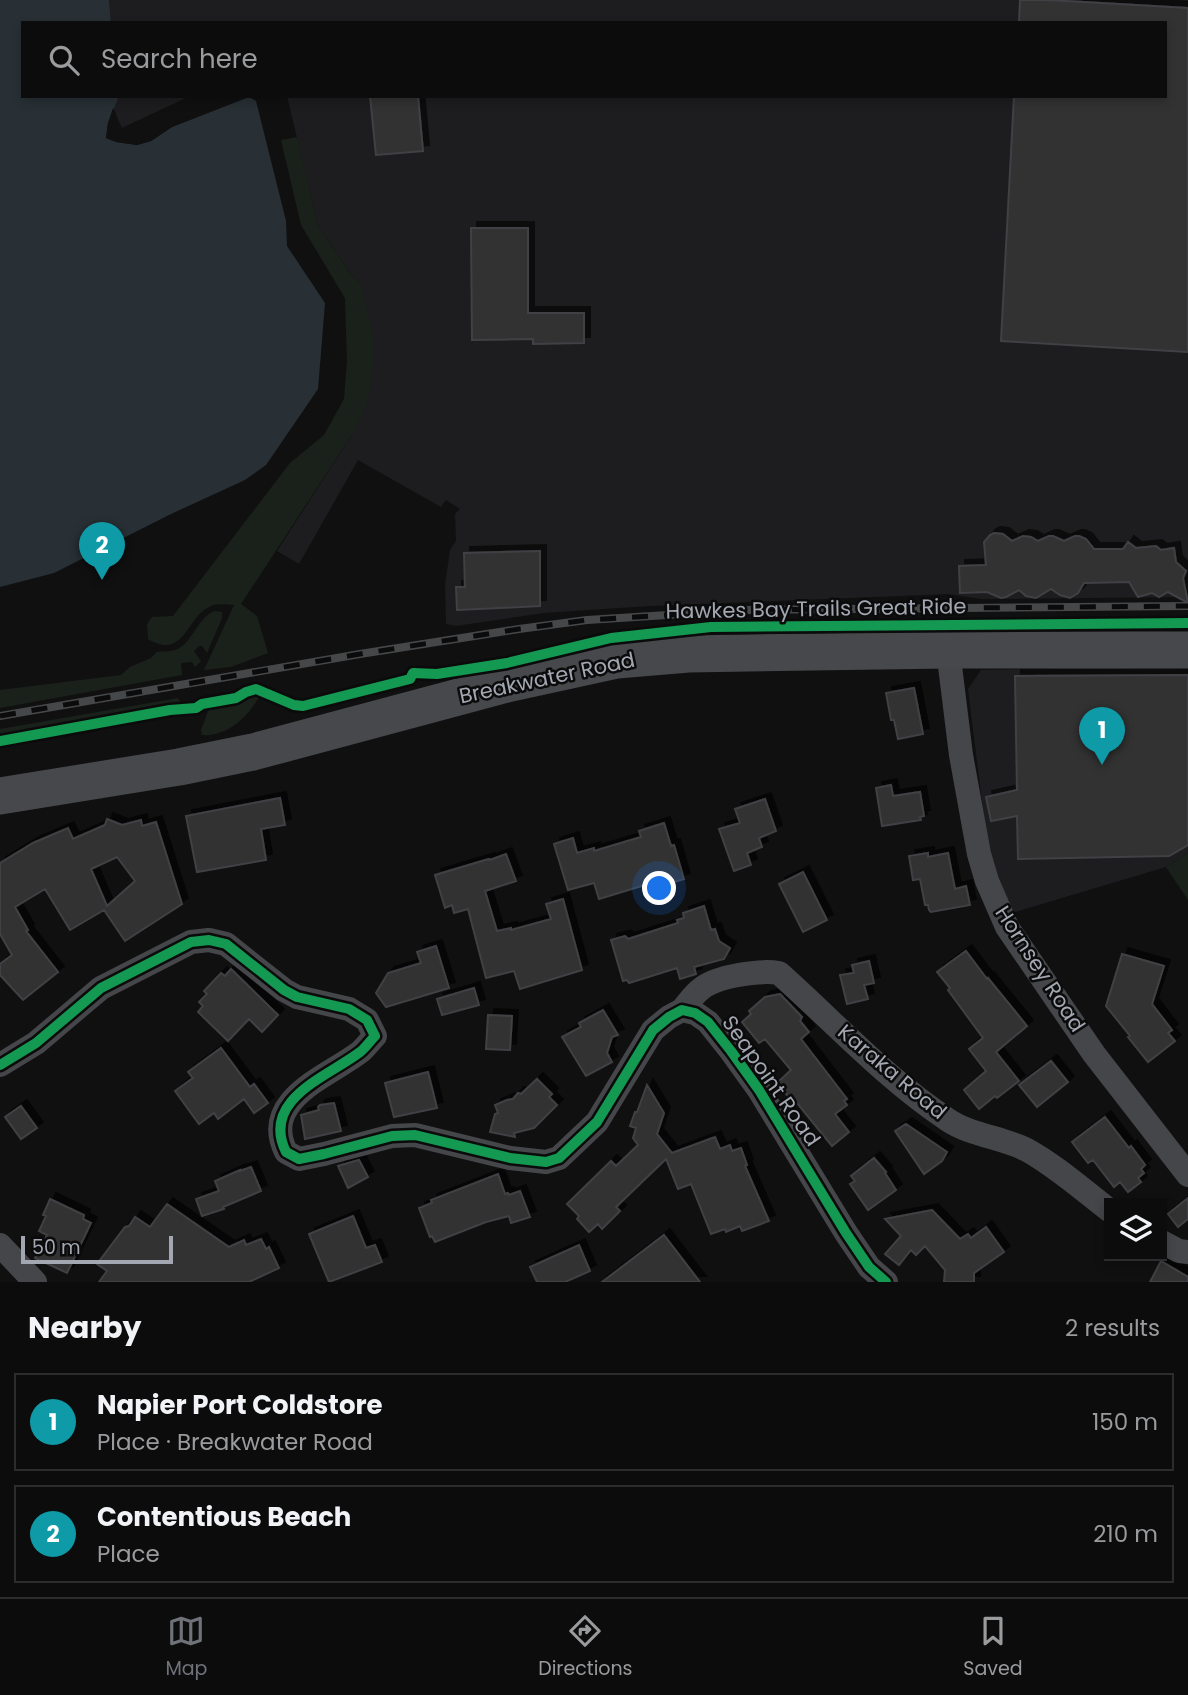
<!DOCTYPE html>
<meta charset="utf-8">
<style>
body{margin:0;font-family:Poppins,sans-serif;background:#1a1a1b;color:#f1f3f6}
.controls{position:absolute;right:21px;bottom:21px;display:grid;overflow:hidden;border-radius:0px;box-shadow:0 4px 10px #0003}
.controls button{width:63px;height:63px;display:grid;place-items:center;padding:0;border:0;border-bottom:2px solid #2c2c2e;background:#0c0c0d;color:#f1f3f6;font:35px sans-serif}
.scale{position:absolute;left:21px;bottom:18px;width:152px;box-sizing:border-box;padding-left:7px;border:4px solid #a2a7b1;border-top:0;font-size:19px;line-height:24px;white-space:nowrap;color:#a2a7b1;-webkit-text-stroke:5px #0b0b0c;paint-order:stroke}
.you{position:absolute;left:660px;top:889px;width:24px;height:24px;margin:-18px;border:5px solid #fff;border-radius:50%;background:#1a73e8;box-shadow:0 0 0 10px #1a73e833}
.badge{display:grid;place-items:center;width:46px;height:46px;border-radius:50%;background:#6f7279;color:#fff;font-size:23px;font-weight:700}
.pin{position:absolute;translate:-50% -58px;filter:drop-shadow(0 2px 4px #0008)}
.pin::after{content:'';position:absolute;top:37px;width:24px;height:21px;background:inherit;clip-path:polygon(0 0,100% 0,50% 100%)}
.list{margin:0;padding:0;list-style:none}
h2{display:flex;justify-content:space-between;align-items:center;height:91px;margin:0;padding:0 28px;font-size:30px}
h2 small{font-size:23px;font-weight:400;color:#9a9b9d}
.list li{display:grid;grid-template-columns:46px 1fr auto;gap:21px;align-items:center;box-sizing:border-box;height:98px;margin:0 14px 14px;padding:0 14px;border:2px solid #2c2c2e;border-radius:0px}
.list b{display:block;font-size:26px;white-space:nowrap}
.list p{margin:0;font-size:23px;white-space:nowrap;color:#9a9b9d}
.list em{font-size:23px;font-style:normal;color:#9a9b9d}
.icon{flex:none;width:38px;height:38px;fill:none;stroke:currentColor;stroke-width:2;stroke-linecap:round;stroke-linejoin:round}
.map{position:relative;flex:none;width:1188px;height:1282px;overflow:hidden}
.search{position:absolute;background:#0c0c0d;box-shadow:0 4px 10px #0003;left:21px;right:21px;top:21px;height:77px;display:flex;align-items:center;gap:18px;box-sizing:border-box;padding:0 24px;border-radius:0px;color:#9a9b9d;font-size:26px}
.sheet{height:315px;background:#0c0c0d}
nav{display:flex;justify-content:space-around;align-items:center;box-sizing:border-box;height:98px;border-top:2px solid #2c2c2e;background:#0c0c0d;font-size:19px;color:#9a9b9d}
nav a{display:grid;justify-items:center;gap:4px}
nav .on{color:#6f7279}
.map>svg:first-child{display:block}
.built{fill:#1d1d1f}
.green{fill:#1a211b}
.water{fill:#283035}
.pier{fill:#101011}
.building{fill:#313133;stroke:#404144;stroke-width:2;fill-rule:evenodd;filter:url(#shadow)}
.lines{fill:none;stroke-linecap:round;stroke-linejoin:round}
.minor{stroke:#454649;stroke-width:24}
.highway{stroke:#47484b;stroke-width:37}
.rail-casing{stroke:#454749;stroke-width:8}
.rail{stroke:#0b0b0c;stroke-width:5;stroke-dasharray:16;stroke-linecap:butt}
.cycleway-casing{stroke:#0b0b0c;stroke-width:15}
.cycleway{stroke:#139951;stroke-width:10}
.labels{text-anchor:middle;stroke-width:5;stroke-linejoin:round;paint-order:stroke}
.street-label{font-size:21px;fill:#a2a7b1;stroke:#0b0b0c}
</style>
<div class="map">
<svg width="1188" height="1282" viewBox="0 0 1188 1282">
<defs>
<filter id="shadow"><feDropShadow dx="6" dy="-6" stdDeviation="0" flood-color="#0009"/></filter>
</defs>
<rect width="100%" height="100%" fill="#101011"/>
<!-- built -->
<path class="built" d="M109 0H1188V597L981 599 948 594 649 606 544 613 456 626 446 624 445 585 450 550 456 541 455 514 460 509 446 500 441 507 358 460 299 564 277 551 353 433 373 367 361 285 350 273 318 226 287 96H1165V23H111Z
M119 96H190L122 128 113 108Z
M1188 666V853L1166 867 1012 913 989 857 968 689 981 670Z"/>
<!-- green -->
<path class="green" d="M297 137 318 226 350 273 361 285 373 333V367L368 400 353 433 241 604 257 616 268 653 231 667 204 670 234 605C228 605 218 603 211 606 186 616 185 661 148 639L147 624 152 617 173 616 290 463 324 435 344 399 347 361 345 298 301 225 281 140Z
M215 611 222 612V618L207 653 202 646H199L194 651 201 661 195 667 192 662 181 663 182 675 0 708V690L121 675 130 667 151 658 157 652C162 651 170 652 175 650 193 644 197 617 215 611Z
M251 696 259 697C248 717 227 737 202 735L201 730 209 709 242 701Z
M178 698 180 702 0 735V729Z
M1188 853V900L1166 867Z"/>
<!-- water -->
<path class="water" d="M0 0H109L111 23H23V96H119L108 123 106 138 116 142 137 145 151 141 172 127 249 97 256 101 286 221 287 246 325 303 318 389 266 465 245 480 171 514 54 573 0 587Z"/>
<!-- pier -->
<path class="pier" d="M241 96H250L172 127 151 141 137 145 116 142 106 138 108 123 113 108 116 113 109 136 137 142 150 138 171 124Z"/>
<!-- building -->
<path class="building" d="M1020 0H1049L1188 8V352L1001 341 1014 96H1165V23H1019Z
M370 96H418L423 151 376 155Z
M471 228H528V313H584V343L533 344V339L472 340Z
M994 533 1003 534 1012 541 1023 536 1031 537 1038 541 1049 536H1053L1064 541 1075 536H1079L1086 539 1094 549H1123L1128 542 1136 548 1156 546 1161 550 1174 548 1176 562 1186 571 1183 578 1188 603 1168 592 1159 597 1152 593 1138 597 1129 582 1084 583 1078 593 1070 598 1060 595 1051 589 1036 598 1026 596 1019 590 1006 597 1001 598 987 592 960 593 959 566 986 565 984 542 990 535Z
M540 551V606L457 610 456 587H465L464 553Z
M1188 675V845L1169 856 1018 859 1017 816 991 821 986 797 1017 790 1015 676Z
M914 688 923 734 898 739 894 720H891L886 693Z
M891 785 893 796 920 792 924 816 920 817 921 820 882 826 876 788Z
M280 798 285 825 261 829 266 860 197 872 186 816Z
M765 799 776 831 759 838 762 847 747 853 751 865 734 871 719 829 740 823 735 809Z
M107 819 122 825 141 820 142 826 156 822 182 904 125 941 104 910 70 930 45 889 15 907 28 930 26 931 58 972 23 1000 0 975V964L12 955 0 934V863L33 843 68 828 73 839 105 825ZM117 857 135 881 107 906 91 869Z
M664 823 671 846 674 845 684 879 661 886 660 882 656 883 655 882 599 899 594 883 568 890 554 844 573 838 577 853 594 848V851L641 837 639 831Z
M928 853V857L948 853 955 889 966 886 970 905 931 912 929 910 928 905H925L920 879 913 880 909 856Z
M506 854 516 881 485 891 497 931 511 928V930L551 919 546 904 563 899 582 970 520 989 514 971 486 978 468 909 454 913 452 905 445 908 435 875 489 859 490 860Z
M803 872 827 920 803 932 779 884Z
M704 906 711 930 715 929 719 941 730 948 724 959 694 967 696 974 680 979 677 968 629 983 627 980 623 981 611 940 625 936 628 939 678 923 677 920 684 918 683 913Z
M436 946 449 988 386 1007 376 993 388 973 421 963 417 952Z
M966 951 987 979 988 978 1027 1026 996 1052 1019 1081 997 1098 995 1096 979 1109 964 1090 986 1071 969 1049 983 1038 948 990 950 988 937 972Z
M1122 954 1164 966 1152 1004 1172 1030 1168 1033 1175 1041 1148 1062 1128 1037 1130 1036 1106 1006Z
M869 961 874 983 864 985 868 999 847 1004 840 975 854 973 852 965Z
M231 969 278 1015 262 1032 249 1019 228 1041 198 1012 203 1006 199 1002 207 994 204 991 221 973 225 976Z
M474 988 479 1005 442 1015 437 999Z
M780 994 802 1017 800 1021 809 1032 801 1039 847 1099 844 1101 847 1105 835 1114 849 1132 832 1146 793 1098 791 1100 777 1083 791 1070 765 1039 759 1043 742 1022 751 1014 749 1011 765 997Z
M603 1010 618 1035 612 1037 607 1053 612 1062 586 1076 562 1037 581 1027 579 1023Z
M488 1015 512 1016 510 1050 486 1049Z
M221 1048 250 1087 254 1084 268 1103 254 1113 244 1099 218 1119 214 1113 199 1124 175 1091 193 1078 188 1072Z
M1051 1061 1068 1082 1037 1107 1019 1085Z
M428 1072 437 1108 394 1117 385 1083Z
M537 1079 552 1094 549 1097 557 1105 534 1128 514 1133 515 1137 490 1132 495 1114 498 1113 495 1105 507 1100 513 1099 518 1093 521 1094Z
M647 1085 664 1113 657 1134 672 1153 715 1137 720 1149 730 1145 732 1151 741 1148 747 1165 745 1166 769 1221 742 1231 740 1226 726 1232 725 1229 711 1234 691 1184 678 1189 666 1159 616 1207 620 1211 602 1229 598 1224 589 1232 577 1219 579 1216 567 1204 611 1161 616 1166 638 1145 633 1138 636 1128 630 1126 635 1112H637Z
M334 1103 341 1131 305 1139 301 1115 319 1110 318 1107 320 1105Z
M21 1106 37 1128 21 1139 5 1117Z
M1105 1117 1129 1148 1131 1146 1145 1165 1141 1169 1144 1173 1138 1178 1141 1182 1128 1192 1120 1182 1114 1187 1093 1160 1088 1163 1072 1142Z
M906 1124 947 1152 942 1161 924 1174 895 1131Z
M874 1158 886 1172 885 1173 896 1190 868 1210 850 1184 855 1181 851 1176Z
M359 1160 368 1177 348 1188 338 1166Z
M251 1167 261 1191 223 1207 224 1209 202 1216 196 1199 219 1191 215 1181 240 1170V1171Z
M498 1174 505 1194 508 1193 509 1195 520 1191 530 1217 511 1223 509 1216 486 1222 435 1242 432 1236 430 1237 419 1208 432 1203 431 1200Z
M1188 1198V1219L1178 1227 1168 1214Z
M50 1199 84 1215 83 1219 91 1223 67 1273 35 1258 47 1235 39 1231 46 1216 43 1215Z
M167 1204 229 1247 244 1240 246 1245 261 1239 266 1249 269 1247 279 1268 249 1282H99L107 1271 97 1264 125 1227 129 1226 135 1217 150 1227Z
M932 1210 960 1239 968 1234 971 1238 986 1227 1004 1252 974 1273V1282H944L945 1270 925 1246 916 1255 911 1250 899 1265 885 1254 901 1236 885 1219Z
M353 1216 366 1248 375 1245 382 1262 329 1282 309 1234Z
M664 1235 700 1282H602Z
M579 1245 590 1271 565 1282H537L530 1267Z
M1161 1261 1188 1277V1282H1150Z"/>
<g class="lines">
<!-- minor -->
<path class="minor" d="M948 650 961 755 979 854 987 881 1007 927 1094 1054 1188 1175
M682 1010C688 1003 694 994 701 989 716 976 760 970 779 973 834 1022 885 1078 948 1120 970 1135 1004 1138 1027 1150 1056 1166 1083 1190 1109 1210
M0 1065 36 1043 101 988 191 942 209 940 226 944 284 990 297 997 349 1009 367 1020 375 1036C370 1041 365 1048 360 1052 329 1076 260 1099 286 1152L299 1159 324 1154 392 1136 415 1135 510 1158 546 1162 559 1158 597 1122 653 1030 669 1017 682 1010 695 1013 708 1022 731 1051 759 1090 846 1233 869 1267 886 1282
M1162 1242 1179 1251 1188 1252
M0 1245 35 1282"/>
<!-- highway -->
<path class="highway" d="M0 796 179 767 253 752 507 684 617 660 688 654 948 650H1188"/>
<defs>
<path id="rail" d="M0 716 360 654 519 629 587 620 748 610 1188 606"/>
</defs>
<!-- rail casing -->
<use href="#rail" class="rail-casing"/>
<!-- rail -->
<use href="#rail" class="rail"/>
<defs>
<path id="cycleway" d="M0 741 170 710 196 708 202 704 236 698 246 692 256 689 294 705 303 706 410 679 413 673 437 674 507 663 611 638 711 627 1188 623
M0 1065 36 1043 101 988 191 942 209 940 226 944 284 990 297 997 349 1009 367 1020 375 1036C370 1041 365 1048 360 1052 329 1076 260 1099 286 1152L299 1159 324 1154 392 1136 415 1135 510 1158 546 1162 559 1158 597 1122 653 1030 669 1017 682 1010 695 1013 708 1022 731 1051 759 1090 846 1233 869 1267 886 1282"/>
</defs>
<!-- cycleway casing -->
<use href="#cycleway" class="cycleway-casing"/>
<!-- cycleway -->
<use href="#cycleway" class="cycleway"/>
</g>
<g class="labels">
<!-- street labels -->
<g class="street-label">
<text transform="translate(816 609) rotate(-1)" y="7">Hawkes Bay Trails Great Ride</text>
<text transform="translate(547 678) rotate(-12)" y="7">Breakwater Road</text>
<text transform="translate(1040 969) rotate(57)" y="7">Hornsey Road</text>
<text transform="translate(892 1072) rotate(40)" y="7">Karaka Road</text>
<text transform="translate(771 1081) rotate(55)" y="7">Seapoint Road</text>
</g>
</g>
</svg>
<div class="controls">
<button><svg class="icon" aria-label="layers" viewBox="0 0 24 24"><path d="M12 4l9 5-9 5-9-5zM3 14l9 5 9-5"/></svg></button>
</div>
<div class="scale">50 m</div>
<div class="you"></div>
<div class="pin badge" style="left:1102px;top:765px;background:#0f9aa8">1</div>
<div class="pin badge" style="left:102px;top:580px;background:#0f9aa8">2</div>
<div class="search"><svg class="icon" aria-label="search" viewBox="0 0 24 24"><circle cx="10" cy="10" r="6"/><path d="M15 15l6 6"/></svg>Search here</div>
</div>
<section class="sheet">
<h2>Nearby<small>2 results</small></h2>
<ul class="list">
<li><span class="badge" style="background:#0f9aa8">1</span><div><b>Napier Port Coldstore</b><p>Place · Breakwater Road</p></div><em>150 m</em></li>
<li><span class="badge" style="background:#0f9aa8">2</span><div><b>Contentious Beach</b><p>Place</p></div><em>210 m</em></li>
</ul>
</section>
<nav>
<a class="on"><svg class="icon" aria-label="map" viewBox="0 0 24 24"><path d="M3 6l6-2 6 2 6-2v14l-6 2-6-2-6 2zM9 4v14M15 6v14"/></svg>Map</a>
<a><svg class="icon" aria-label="directions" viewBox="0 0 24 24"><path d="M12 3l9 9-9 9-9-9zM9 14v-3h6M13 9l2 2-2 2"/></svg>Directions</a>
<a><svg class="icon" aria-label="saved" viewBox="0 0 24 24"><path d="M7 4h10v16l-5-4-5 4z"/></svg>Saved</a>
</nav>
